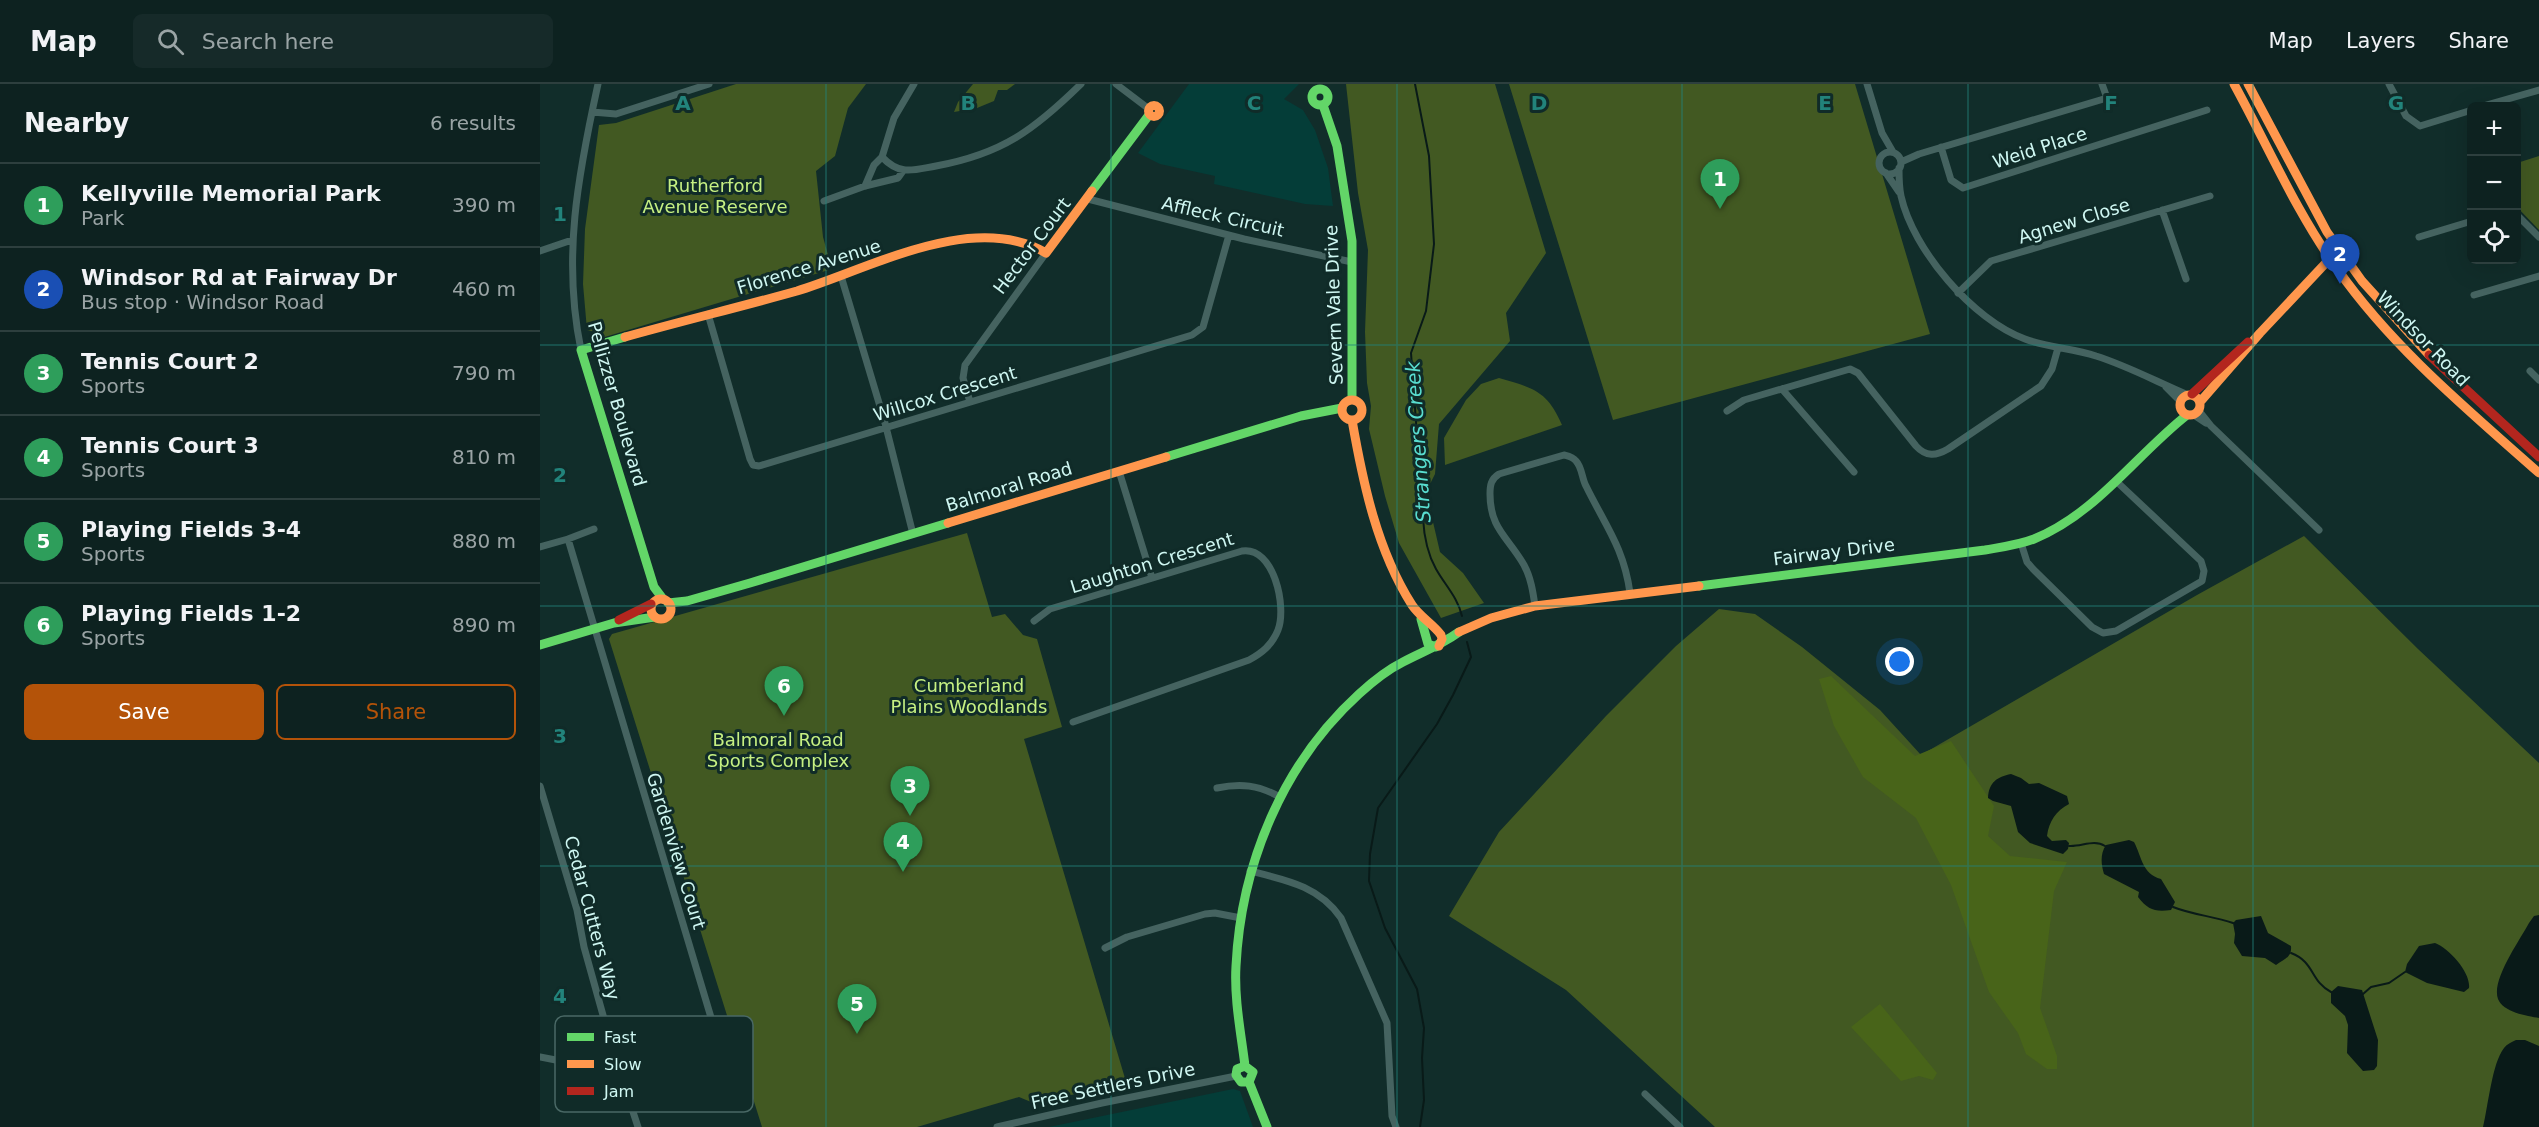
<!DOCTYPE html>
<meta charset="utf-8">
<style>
body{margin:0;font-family:"DejaVu Sans",sans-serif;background:#162a29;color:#f1f3f6}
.controls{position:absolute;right:18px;top:18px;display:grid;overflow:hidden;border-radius:9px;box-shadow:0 6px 24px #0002}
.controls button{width:54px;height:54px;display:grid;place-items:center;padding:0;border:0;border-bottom:2px solid #2d3f3e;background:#0d2220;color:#f1f3f6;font:30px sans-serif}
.you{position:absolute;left:1360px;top:578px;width:21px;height:21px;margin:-15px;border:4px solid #fff;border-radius:50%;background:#1a73e8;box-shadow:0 0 0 9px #1a73e833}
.badge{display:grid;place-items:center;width:39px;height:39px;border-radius:50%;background:#b45309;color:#fff;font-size:20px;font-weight:700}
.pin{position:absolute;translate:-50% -50px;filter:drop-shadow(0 2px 3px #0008)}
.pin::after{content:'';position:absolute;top:32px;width:21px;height:18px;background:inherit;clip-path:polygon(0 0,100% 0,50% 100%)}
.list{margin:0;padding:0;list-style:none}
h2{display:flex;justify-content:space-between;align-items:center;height:78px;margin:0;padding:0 24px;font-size:26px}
h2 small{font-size:20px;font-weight:400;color:#9aa4a5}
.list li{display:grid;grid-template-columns:39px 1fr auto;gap:18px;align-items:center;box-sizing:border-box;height:84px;padding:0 24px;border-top:2px solid #2d3f3e}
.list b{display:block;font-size:22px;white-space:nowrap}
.list p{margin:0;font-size:20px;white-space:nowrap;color:#9aa4a5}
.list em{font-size:20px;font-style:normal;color:#9aa4a5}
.actions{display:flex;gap:12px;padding:18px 24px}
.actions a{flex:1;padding:14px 0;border:2px solid #b45309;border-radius:9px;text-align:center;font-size:21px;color:#b45309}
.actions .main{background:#b45309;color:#fff}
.icon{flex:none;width:33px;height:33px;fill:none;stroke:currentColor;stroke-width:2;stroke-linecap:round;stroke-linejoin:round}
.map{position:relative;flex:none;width:1999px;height:1043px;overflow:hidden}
header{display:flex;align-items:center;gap:36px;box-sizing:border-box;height:84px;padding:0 30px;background:#0d2220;border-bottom:2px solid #2d3f3e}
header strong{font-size:28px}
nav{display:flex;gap:33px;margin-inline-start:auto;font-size:21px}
.search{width:420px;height:54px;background:#162a29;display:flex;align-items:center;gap:15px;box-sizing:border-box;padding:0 21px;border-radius:9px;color:#9aa4a5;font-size:22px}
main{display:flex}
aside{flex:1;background:#0d2220}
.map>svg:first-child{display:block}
.built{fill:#043d38}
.green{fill:#425922}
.forest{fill:#486419}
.water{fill:#091a18}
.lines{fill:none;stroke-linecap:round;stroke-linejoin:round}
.stream{stroke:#091a18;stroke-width:2}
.street{stroke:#456360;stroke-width:7}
.fast{stroke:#63d668;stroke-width:9}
.slow{stroke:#ff974d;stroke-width:9}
.jam{stroke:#b3261e;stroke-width:9}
.grid{fill:none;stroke:#22837b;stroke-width:1.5;stroke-opacity:0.55}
.labels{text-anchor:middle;stroke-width:6;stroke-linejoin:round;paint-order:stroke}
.street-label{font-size:18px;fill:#cff7f2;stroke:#102b28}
.park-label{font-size:18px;fill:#c6f082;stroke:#102b28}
.water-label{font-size:20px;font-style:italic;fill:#59ddd0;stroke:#102b28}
.key{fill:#102b28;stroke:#496865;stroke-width:1.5}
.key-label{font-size:16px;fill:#cff7f2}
.grid-label{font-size:20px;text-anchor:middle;font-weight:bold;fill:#22837b;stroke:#102b28;stroke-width:6;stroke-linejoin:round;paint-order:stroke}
</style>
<header>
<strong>Map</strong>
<div class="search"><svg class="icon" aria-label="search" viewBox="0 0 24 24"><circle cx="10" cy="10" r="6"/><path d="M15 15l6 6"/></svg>Search here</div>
<nav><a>Map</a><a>Layers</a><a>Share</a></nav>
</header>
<main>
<aside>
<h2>Nearby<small>6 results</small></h2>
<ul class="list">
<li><span class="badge" style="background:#2e9e5b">1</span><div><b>Kellyville Memorial Park</b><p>Park</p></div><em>390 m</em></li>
<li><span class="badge" style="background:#1a4fb4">2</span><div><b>Windsor Rd at Fairway Dr</b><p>Bus stop · Windsor Road</p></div><em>460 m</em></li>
<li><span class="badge" style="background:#2e9e5b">3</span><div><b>Tennis Court 2</b><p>Sports</p></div><em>790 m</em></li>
<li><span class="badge" style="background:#2e9e5b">4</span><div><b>Tennis Court 3</b><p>Sports</p></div><em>810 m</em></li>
<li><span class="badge" style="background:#2e9e5b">5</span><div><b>Playing Fields 3-4</b><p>Sports</p></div><em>880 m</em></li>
<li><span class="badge" style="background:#2e9e5b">6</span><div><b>Playing Fields 1-2</b><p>Sports</p></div><em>890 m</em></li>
</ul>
<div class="actions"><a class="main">Save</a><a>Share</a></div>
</aside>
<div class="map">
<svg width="1999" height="1043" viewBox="0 0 1999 1043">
<rect width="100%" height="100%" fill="#112d2a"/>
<!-- built -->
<path class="built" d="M649 0H759L744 15 763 26 775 46 788 84 793 122 765 120 674 100 675 92 620 80 598 69Z
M693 1005 700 1007 713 1043H509Z"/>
<!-- green -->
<path class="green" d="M196 0H326L308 24 295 72 276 87 283 153 292 185 58 255H51L55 248 47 246 43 200 45 145 59 41 76 39Z
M433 0H475L467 6H458L454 17 437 24 414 28 418 18Z
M806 0H955L1006 169 966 229 970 257 899 340 895 390 886 408 900 468 923 489 944 519 901 534 859 459 845 412 829 345 831 322 827 299 825 248 828 166 818 109Z
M969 0H1315L1390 250 1073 336Z
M1999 72V146L1976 122 1977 79Z
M959 294C993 304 1007 306 1022 341L905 381 904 354 926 316 941 300Z
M427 449 452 533 465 530 483 551 497 555 522 643 484 655 587 1001 491 1018 479 1013 377 1043H222L69 555 72 550Z
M1764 452 1878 565 1999 679V1043H1175L1026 906 909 832 959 748 1066 632 1136 562 1179 525 1215 530 1262 563 1340 626 1381 671 1657 511Z"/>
<!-- forest -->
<path class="forest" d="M1291 592 1375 672 1411 657 1454 722 1448 752 1470 772 1527 778 1514 807 1500 924 1517 972V985H1507L1486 970 1478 949 1449 908 1411 801 1376 734 1323 693 1294 642 1279 595Z
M1340 920 1397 989 1393 996 1379 992 1361 997 1311 943Z"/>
<!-- water -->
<path class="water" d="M1471 690 1481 694 1489 700 1499 699 1527 712 1529 720C1516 727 1509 737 1507 752L1512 757 1526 756 1529 759 1528 765 1523 770 1490 759 1478 748 1471 722 1453 717 1448 714C1449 698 1457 693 1471 690Z
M1589 756 1594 758C1602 773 1602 790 1621 795L1635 818 1631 826C1615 828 1608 826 1598 813L1599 808 1564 790C1561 780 1560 770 1566 761Z
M1999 831V934C1987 932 1963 928 1958 915 1951 896 1980 856 1989 839L1994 832Z
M1721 832 1728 849 1751 862C1752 873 1745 875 1736 881L1725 874 1702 872 1694 859 1695 850 1693 839 1696 836Z
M1895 859C1910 865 1931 889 1929 904L1924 908 1887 899 1865 888 1867 880 1879 862Z
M1798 902 1822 906 1838 956 1837 982 1834 986 1823 987 1807 969 1808 941 1805 932 1791 919V908Z
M1976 956H1985L1999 962V1043H1943C1948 1023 1952 979 1964 964 1967 960 1972 958 1976 956Z"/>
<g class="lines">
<!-- stream -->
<path class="stream" d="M875 0 889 72 894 160 886 227 871 269 883 434C884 453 887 469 896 485 905 501 918 514 922 532
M1529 762C1541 763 1554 755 1565 762
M1633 823C1653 831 1673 832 1693 839
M1751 869C1775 878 1770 897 1791 908
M1823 910 1831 903 1849 899 1865 888
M880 1043 884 1016 882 974 884 944 877 905 845 844 829 797 830 770 838 724 897 640 913 611 931 573 927 558"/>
<!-- street -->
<path class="street" d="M576 0 609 25
M1327 0 1342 49 1353 68
M1849 0 1866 32 1880 42 1932 26
M1943 22 1999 6
M52 28 76 30 169 0
M1401 63 1411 96 1423 104 1667 26
M1339 79a11 11 0 1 1 22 0a11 11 0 1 1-22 0Z
M342 73C360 92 373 86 396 82 462 70 494 46 541 0
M1361 78 1379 70 1567 14 1562 0
M1359 84C1359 93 1359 103 1361 112 1373 166 1433 236 1485 255 1508 264 1533 264 1556 272 1588 282 1617 298 1648 311
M1346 89 1359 108
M325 102 334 81 342 73 354 34 374 0
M548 115 704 155 812 178
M284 117 325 102 358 94 363 87
M1622 126 1646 195
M1976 130 1999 153
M1879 153 1932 137
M0 167 32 156
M301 192 345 339 373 450
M1418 209 1451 177 1670 112
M1934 211 1999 192
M168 230 210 375 213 381 219 382 652 251 663 243 689 151
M41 266C22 174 38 91 58 0
M1990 287 1999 296
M1626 303 1640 317
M1242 305 1314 388
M430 318 423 294 425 281 506 169
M1187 327 1204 316 1310 285 1318 289 1376 362C1386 373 1396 372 1408 365L1501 302 1512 285 1518 264
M1659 327 1671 342 1779 446
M1654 331 1666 339
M579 387 612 494
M28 455 54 445
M1481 459 1487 478 1493 485 1552 543 1563 549 1576 547 1662 497 1664 487 1661 477 1576 397
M0 463 28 455 190 997
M995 522C993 508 991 494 984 481 968 453 950 445 950 410 950 401 951 395 959 390L1024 371C1028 372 1033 373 1036 377 1042 383 1042 395 1046 402 1065 441 1084 464 1090 509
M494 537 510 525 702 467C734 462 747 523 738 546 732 561 722 569 709 576L533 638
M0 702 37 826 44 863 73 967 98 1043
M677 704C701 699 718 701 740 713
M710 787C746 796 779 802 801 834L847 939 852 1032 856 1043
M565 864 587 853 665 830 675 829 701 834
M0 973 26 978 73 967
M1105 1010 1140 1043
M457 1043 562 1019 696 992"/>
<!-- fast -->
<path class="fast" d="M772 13a8 8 0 1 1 16 0a8 8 0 1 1-16 0Z
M783 21 797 62 812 157V315
M552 107 609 31
M85 253 41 266 114 503 123 515
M626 373 761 332 802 324
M1159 502 1445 466C1462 463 1479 461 1494 455 1556 430 1596 371 1647 331
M128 519 147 517 210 499 408 439
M881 535 888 560 896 563
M0 561 74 539 115 533
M705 982C701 949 694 915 696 882 701 780 743 679 819 610 831 599 847 586 863 578 882 568 901 561 919 548
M705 982 697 985 696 991 701 998H709
M705 982 713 988 709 998
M709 998 727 1043"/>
<!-- slow -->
<path class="slow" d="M1694 0C1728 62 1756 128 1798 186 1853 264 1928 326 1999 389
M1708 0 1787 148 1822 197 1889 271
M608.5 27a5.5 5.5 0 1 1 11 0a5.5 5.5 0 1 1-11 0Z
M85 253C142 237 200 223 257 207 329 185 433 126 506 169L552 107
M1640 321a10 10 0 1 1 20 0a10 10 0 1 1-20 0Z
M802 326a10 10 0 1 1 20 0a10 10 0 1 1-20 0Z
M1660 318 1720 249 1798 166
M812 336C823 399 837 466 872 521 880 533 893 540 901 551L902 555 899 562
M408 439 626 373
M111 525a10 10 0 1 1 20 0a10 10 0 1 1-20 0Z
M919 548 951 534 995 522 1159 502"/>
<!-- jam -->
<path class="jam" d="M1889 271 1999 373
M1652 310 1708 258
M79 536 111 520"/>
</g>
<!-- grid -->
<path class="grid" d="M286 0V1043M571 0V1043M857 0V1043M1142 0V1043M1428 0V1043M1713 0V1043M0 261H1999M0 522H1999M0 782H1999"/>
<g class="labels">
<!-- street labels -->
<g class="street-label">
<text transform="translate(1500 64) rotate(-18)" y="6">Weid Place</text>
<text transform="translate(683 133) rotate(13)" y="6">Affleck Circuit</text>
<text transform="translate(1534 137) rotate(-17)" y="6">Agnew Close</text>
<text transform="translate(492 162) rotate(-53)" y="6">Hector Court</text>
<text transform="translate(269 183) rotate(-17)" y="6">Florence Avenue</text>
<text transform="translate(794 221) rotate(-92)" y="6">Severn Vale Drive</text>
<text transform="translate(1883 255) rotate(46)" y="6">Windsor Road</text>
<text transform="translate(405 310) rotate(-17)" y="6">Willcox Crescent</text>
<text transform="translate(77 320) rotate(74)" y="6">Pellizzer Boulevard</text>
<text transform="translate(469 403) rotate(-17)" y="6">Balmoral Road</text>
<text transform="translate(1294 468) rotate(-7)" y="6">Fairway Drive</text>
<text transform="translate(612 479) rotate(-17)" y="6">Laughton Crescent</text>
<text transform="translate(136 767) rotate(73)" y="6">Gardenview Court</text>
<text transform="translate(52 834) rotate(75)" y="6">Cedar Cutters Way</text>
<text transform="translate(573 1002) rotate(-12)" y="6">Free Settlers Drive</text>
</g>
<!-- park labels -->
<g class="park-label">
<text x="175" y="108">Rutherford<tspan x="175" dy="21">Avenue Reserve</tspan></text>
<text x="429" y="608">Cumberland<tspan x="429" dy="21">Plains Woodlands</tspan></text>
<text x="238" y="662">Balmoral Road<tspan x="238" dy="21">Sports Complex</tspan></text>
</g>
<!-- water labels -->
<g class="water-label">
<text transform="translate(878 358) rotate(-94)" y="7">Strangers Creek</text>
</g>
</g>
<!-- legend -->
<rect x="15" y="932" width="198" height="96" rx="9" class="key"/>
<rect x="27" y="949" width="27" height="8" fill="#63d668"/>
<rect x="27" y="976" width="27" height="8" fill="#ff974d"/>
<rect x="27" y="1003" width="27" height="8" fill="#b3261e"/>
<g class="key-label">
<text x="64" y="959">Fast</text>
<text x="64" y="986">Slow</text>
<text x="64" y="1013">Jam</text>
</g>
<g class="grid-label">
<text x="143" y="26">A</text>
<text x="428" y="26">B</text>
<text x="714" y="26">C</text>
<text x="999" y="26">D</text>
<text x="1285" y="26">E</text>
<text x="1571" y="26">F</text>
<text x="1856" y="26">G</text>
<text x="20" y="137">1</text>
<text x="20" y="398">2</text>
<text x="20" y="659">3</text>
<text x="20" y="919">4</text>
</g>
</svg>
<div class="controls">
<button>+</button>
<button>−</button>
<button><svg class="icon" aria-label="locate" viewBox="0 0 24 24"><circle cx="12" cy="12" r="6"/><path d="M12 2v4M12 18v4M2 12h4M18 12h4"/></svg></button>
</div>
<div class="you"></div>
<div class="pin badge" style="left:1180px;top:125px;background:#2e9e5b">1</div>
<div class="pin badge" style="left:1800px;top:200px;background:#1a4fb4">2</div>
<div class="pin badge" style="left:370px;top:732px;background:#2e9e5b">3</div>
<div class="pin badge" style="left:363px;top:788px;background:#2e9e5b">4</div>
<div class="pin badge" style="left:317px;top:950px;background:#2e9e5b">5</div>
<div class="pin badge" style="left:244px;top:632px;background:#2e9e5b">6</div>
</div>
</main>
